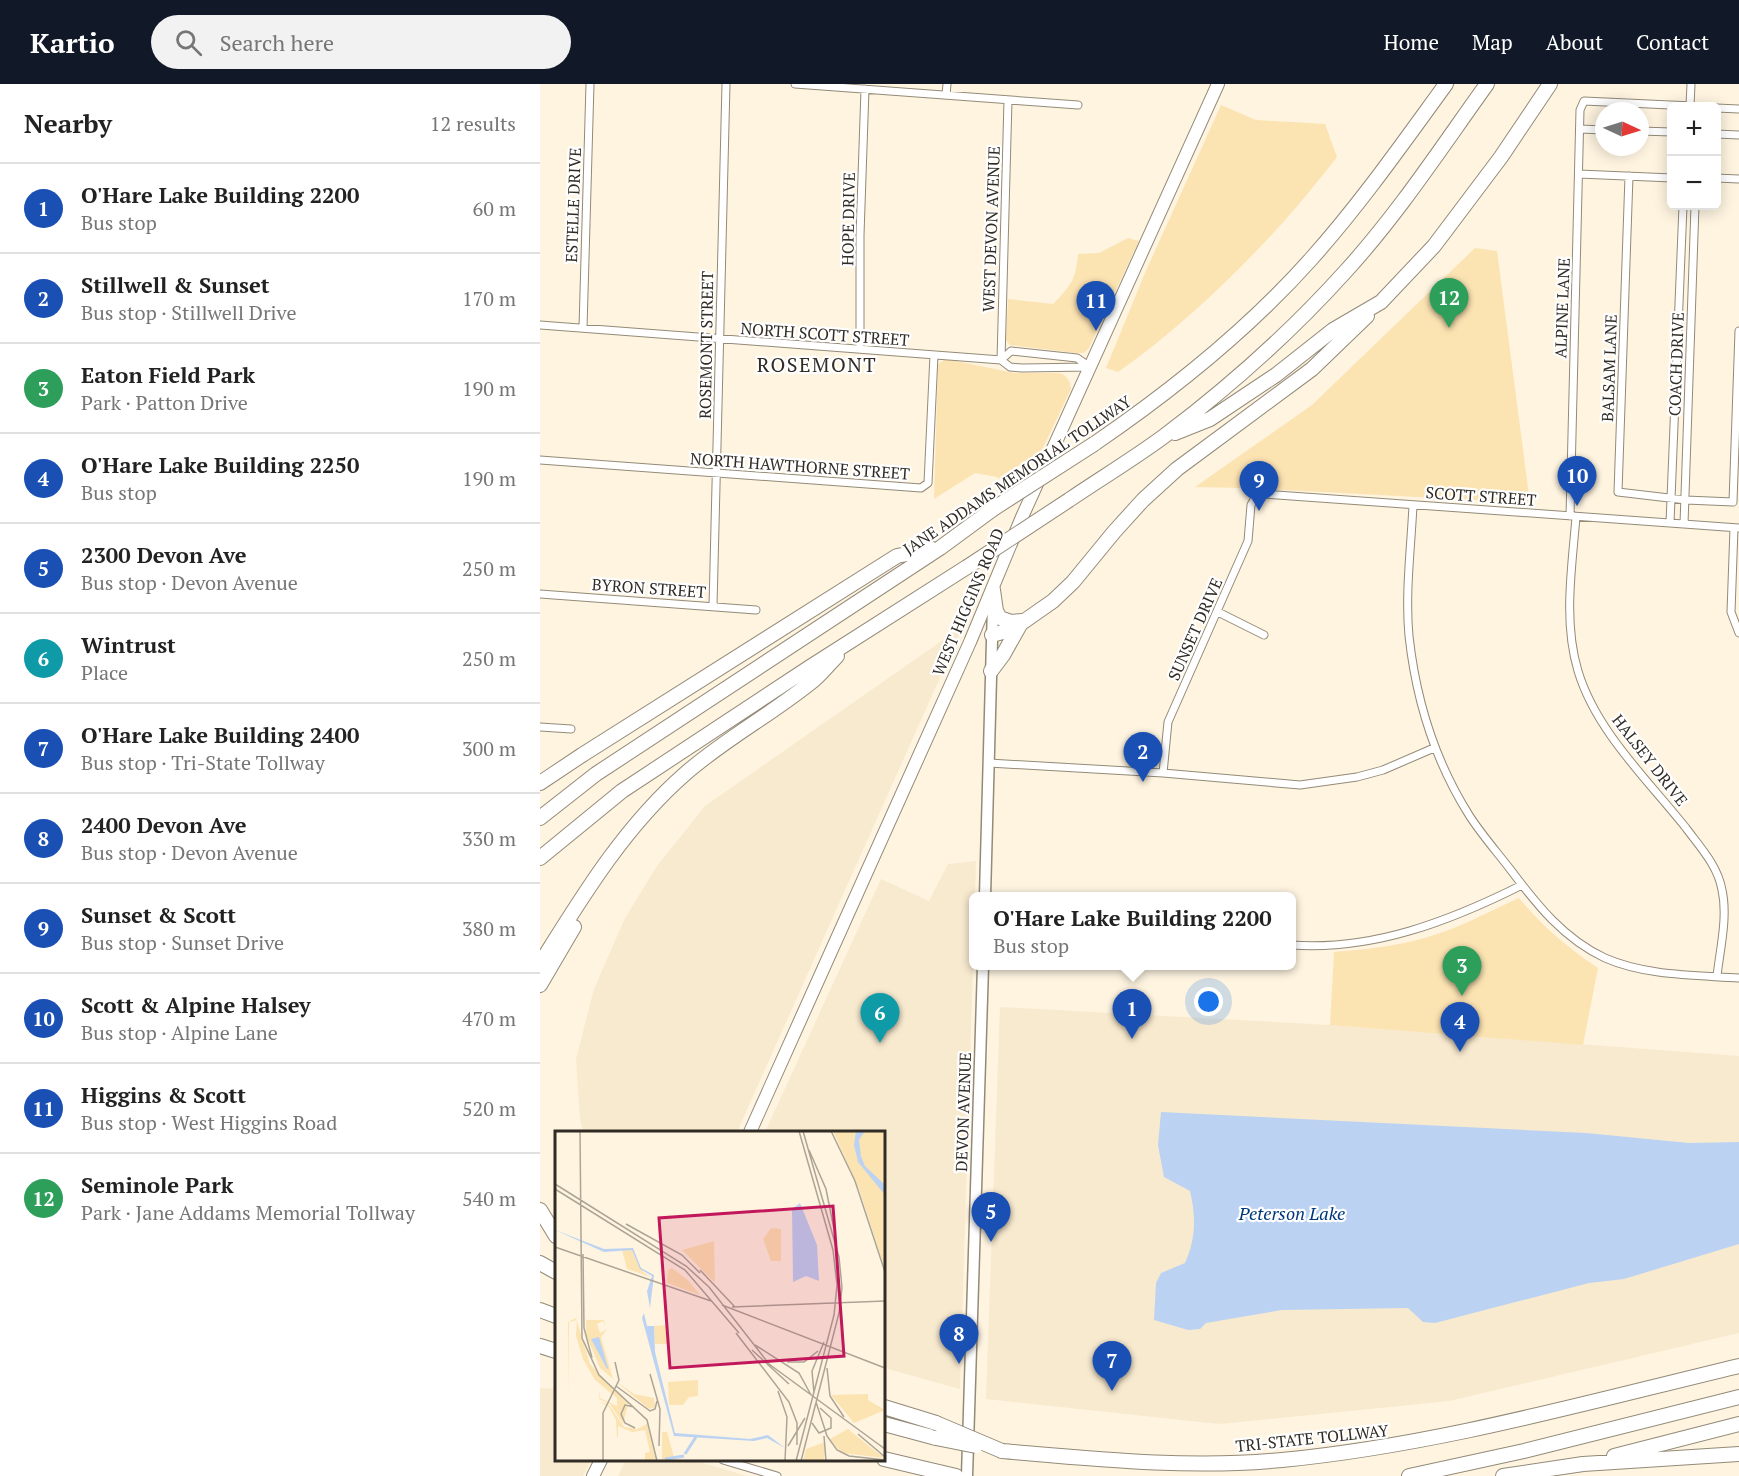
<!DOCTYPE html>
<meta charset="utf-8">
<style>
body{margin:0;font-family:"PT Serif",serif;background:#f2f2f2;color:#222}
.controls{position:absolute;right:18px;top:18px;display:grid;overflow:hidden;border-radius:9px;box-shadow:0 3px 15px #0003}
.controls button{width:54px;height:54px;display:grid;place-items:center;padding:0;border:0;border-bottom:2px solid #e0e0e0;background:#fff;color:#222;font:30px sans-serif}
.compass{position:absolute;left:1055px;top:18px;width:54px;height:54px;border-radius:50%;background:#fff;box-shadow:0 3px 15px #0003;rotate:94deg}
.you{position:absolute;left:669px;top:918px;width:21px;height:21px;margin:-15px;border:4px solid #fff;border-radius:50%;background:#1a73e8;box-shadow:0 0 0 9px #1a73e833}
.badge{display:grid;place-items:center;width:39px;height:39px;border-radius:50%;background:#111827;color:#fff;font-size:20px;font-weight:700}
.pin{position:absolute;translate:-50% -50px;filter:drop-shadow(0 2px 3px #0008)}
.pin::after{content:'';position:absolute;top:32px;width:21px;height:18px;background:inherit;clip-path:polygon(0 0,100% 0,50% 100%)}
.popup{position:absolute;left:429px;top:808px;width:327px;height:78px;box-sizing:border-box;display:grid;place-content:center;border-radius:9px;background:#fff;filter:drop-shadow(0 2px 4px #0005);font-size:20px;white-space:nowrap;color:#767676}
.popup b{font-size:22px;color:#222}
.popup::after{content:'';position:absolute;left:50%;top:100%;margin-left:-12px;border:12px solid transparent;border-top-color:#fff}
.list{margin:0;padding:0;list-style:none}
h2{display:flex;justify-content:space-between;align-items:center;height:78px;margin:0;padding:0 24px;font-size:26px}
h2 small{font-size:20px;font-weight:400;color:#767676}
.list li{display:grid;grid-template-columns:39px 1fr auto;gap:18px;align-items:center;box-sizing:border-box;height:90px;padding:0 24px;border-top:2px solid #e0e0e0}
.list b{display:block;font-size:22px;white-space:nowrap}
.list p{margin:0;font-size:20px;white-space:nowrap;color:#767676}
.list em{font-size:20px;font-style:normal;color:#767676}
.icon{flex:none;width:33px;height:33px;fill:none;stroke:currentColor;stroke-width:2;stroke-linecap:round;stroke-linejoin:round}
.map{position:relative;flex:none;width:1199px;height:1392px;overflow:hidden}
header{display:flex;align-items:center;gap:36px;box-sizing:border-box;height:84px;padding:0 30px;background:#111827;color:#fff}
header strong{font-size:28px}
nav{display:flex;gap:33px;margin-inline-start:auto;font-size:21px}
.search{width:420px;height:54px;background:#f2f2f2;display:flex;align-items:center;gap:15px;box-sizing:border-box;padding:0 21px;border-radius:33px;color:#767676;font-size:22px}
main{display:flex}
aside{flex:1;background:#fff}
.map>svg:first-child{display:block}
.built{fill:#f8eacf}
.green{fill:#fce3b2}
.water{fill:#bbd2f2}
.lines{fill:none;stroke-linecap:round;stroke-linejoin:round}
.street-casing{stroke:#938a78;stroke-width:9}
.secondary-casing{stroke:#938a78;stroke-width:13}
.primary-casing{stroke:#938a78;stroke-width:14}
.highway-casing{stroke:#938a78;stroke-width:16}
.street{stroke:#fff;stroke-width:7}
.secondary{stroke:#fff;stroke-width:10}
.primary{stroke:#fff;stroke-width:12}
.highway{stroke:#fff;stroke-width:14}
.highway-bridge-casing{stroke:#938a78;stroke-width:16;stroke-linecap:butt}
.highway-bridge{stroke:#fff;stroke-width:14}
.labels{text-anchor:middle;stroke-width:4.5;stroke-linejoin:round;paint-order:stroke}
.street-label{font-size:16px;fill:#302c25;stroke:#fff}
.water-label{font-size:18px;font-style:italic;fill:#01387b;stroke:#fff}
.quarter-label{font-size:20px;letter-spacing:1.5px;fill:#302c25;stroke:#fff}
.inset-river{fill:none;stroke:#bbd2f2;stroke-width:3}
.inset-road{fill:none;stroke:#aca495;stroke-width:1.5}
.view{fill:#c2185b;fill-opacity:0.15;stroke:#c2185b;stroke-width:3}
.inset-edge{fill:none;stroke:#302c25;stroke-width:3}
</style>
<header>
<strong>Kartio</strong>
<div class="search"><svg class="icon" aria-label="search" viewBox="0 0 24 24"><circle cx="10" cy="10" r="6"/><path d="M15 15l6 6"/></svg>Search here</div>
<nav><a>Home</a><a>Map</a><a>About</a><a>Contact</a></nav>
</header>
<main>
<aside>
<h2>Nearby<small>12 results</small></h2>
<ul class="list">
<li><span class="badge" style="background:#1a4fb4">1</span><div><b>O'Hare Lake Building 2200</b><p>Bus stop</p></div><em>60 m</em></li>
<li><span class="badge" style="background:#1a4fb4">2</span><div><b>Stillwell &amp; Sunset</b><p>Bus stop · Stillwell Drive</p></div><em>170 m</em></li>
<li><span class="badge" style="background:#2e9e5b">3</span><div><b>Eaton Field Park</b><p>Park · Patton Drive</p></div><em>190 m</em></li>
<li><span class="badge" style="background:#1a4fb4">4</span><div><b>O'Hare Lake Building 2250</b><p>Bus stop</p></div><em>190 m</em></li>
<li><span class="badge" style="background:#1a4fb4">5</span><div><b>2300 Devon Ave</b><p>Bus stop · Devon Avenue</p></div><em>250 m</em></li>
<li><span class="badge" style="background:#0f9aa8">6</span><div><b>Wintrust</b><p>Place</p></div><em>250 m</em></li>
<li><span class="badge" style="background:#1a4fb4">7</span><div><b>O'Hare Lake Building 2400</b><p>Bus stop · Tri-State Tollway</p></div><em>300 m</em></li>
<li><span class="badge" style="background:#1a4fb4">8</span><div><b>2400 Devon Ave</b><p>Bus stop · Devon Avenue</p></div><em>330 m</em></li>
<li><span class="badge" style="background:#1a4fb4">9</span><div><b>Sunset &amp; Scott</b><p>Bus stop · Sunset Drive</p></div><em>380 m</em></li>
<li><span class="badge" style="background:#1a4fb4">10</span><div><b>Scott &amp; Alpine Halsey</b><p>Bus stop · Alpine Lane</p></div><em>470 m</em></li>
<li><span class="badge" style="background:#1a4fb4">11</span><div><b>Higgins &amp; Scott</b><p>Bus stop · West Higgins Road</p></div><em>520 m</em></li>
<li><span class="badge" style="background:#2e9e5b">12</span><div><b>Seminole Park</b><p>Park · Jane Addams Memorial Tollway</p></div><em>540 m</em></li>
</ul>
</aside>
<div class="map">
<svg width="1199" height="1392" viewBox="0 0 1199 1392">
<rect width="100%" height="100%" fill="#fef4e0"/>
<!-- built -->
<path class="built" d="M423 542 197 1048H43L40 1034 36 975 54 905 85 834 117 782 165 722Z
M436 777 435 812H433V881L420 1305 344 1284V1048H225L341 795 389 817 408 780Z
M460 923 790 941 1199 972V1249L909 1317 679 1340 446 1315Z
M0 1304 16 1305V1376H51L43 1392H0Z
M86 1376H153L207 1392H78Z"/>
<!-- green -->
<path class="green" d="M681 21 716 36 785 40 797 73C777 98 757 124 735 147 688 198 635 248 578 288L566 284 605 189Z
M588 154 599 157 549 264 544 269H536L470 261 466 256 468 215 513 220C531 202 536 195 538 170L559 169Z
M935 164 957 167 990 419 706 404 655 403 772 321Z
M406 275 474 289H520C528 293 530 297 531 305L502 366 458 395 457 393 435 389 394 415 398 280Z
M979 814C1002 842 1028 864 1058 884L1043 961 790 941 794 868C831 865 868 861 903 848 929 839 954 825 979 814Z"/>
<!-- water -->
<path class="water" d="M621 1028 1046 1049 1149 1059 1199 1058V1160L1084 1195 1049 1199 895 1239 883 1238 868 1224 742 1226 666 1239 660 1245 648 1246 614 1236 616 1199 621 1189 645 1179C656 1155 656 1132 650 1107L624 1093 618 1061Z"/>
<g class="lines">
<defs>
<path id="street" d="M255 0 538 21
M406 11 407 0
M1150 22 1151 0
M1176 24 1199 25
M1040 45 1064 46
M1100 47 1132 48
M1176 50 1199 51
M1039 90 1132 94
M1089 92 1078 408 1146 416 1193 418 1199 247
M1176 94 1199 95
M0 241 461 276 470 283 482 284 550 283
M43 244 50 0
M320 265V151L325 5
M461 276 468 16
M461 276 471 267 537 274 550 283
M0 376 381 404 388 399 394 271
M873 421C871 464 865 509 869 552 876 616 895 677 929 731 941 750 957 768 970 785 997 821 1024 855 1065 874 1106 892 1155 891 1199 894
M1030 432 1040 26 1044 17 1152 22
M1036 433C1032 483 1023 537 1038 587 1056 647 1107 695 1146 744 1160 763 1178 782 1182 806 1188 833 1180 865 1177 892
M1130 439 1143 122
M1144 440 1155 122
M1194 444 1191 528 1199 549
M0 510 216 526
M173 522 186 0
M678 528 724 551
M0 643 31 645
M449 679 623 689 760 701 817 693 843 686 894 664
M623 689 628 638 708 457 711 421 716 412 724 410 1199 444
M751 861C833 867 910 837 982 801
M183 1376 237 1392"/>
<path id="secondary" d="M445 812 453 521
M427 1392 443 882"/>
<path id="primary" d="M210 1048 430 558 482 433 678 0
M53 1392 61 1376"/>
<path id="highway" d="M635 349 670 335 736 291 793 246 841 218 894 162 961 73 1010 0
M554 360C633 306 709 245 772 174 821 119 863 59 906 0
M529 416C560 395 593 375 623 353 688 304 750 249 805 188 858 130 901 64 947 0
M453 506 456 527 460 534 471 538 482 537
M452 551 473 545 513 517 533 498 574 448 603 416 637 385 772 285 827 232
M451 587 463 571 481 539
M0 699 42 671 357 472 392 465
M0 734 56 690 400 464 453 425
M0 774 82 707 270 583 427 483
M0 880C43 811 85 742 146 689 186 654 234 629 275 595 283 588 290 579 297 572
M0 901 34 843
M0 1126 16 1152
M0 1179 16 1188
M0 1226 16 1232
M0 1262 16 1267
M344 1323 396 1339
M344 1340 396 1354
M462 1367C555 1375 649 1385 742 1376 897 1361 1048 1318 1199 1282
M1074 1372 1199 1340
M344 1375 416 1392
M869 1392 984 1367 1199 1313
M963 1392 1043 1380 1199 1370"/>
</defs>
<!-- street casing -->
<use href="#street" class="street-casing"/>
<!-- secondary casing -->
<use href="#secondary" class="secondary-casing"/>
<!-- primary casing -->
<use href="#primary" class="primary-casing"/>
<!-- highway casing -->
<use href="#highway" class="highway-casing"/>
<!-- street -->
<use href="#street" class="street"/>
<!-- secondary -->
<use href="#secondary" class="secondary"/>
<!-- primary -->
<use href="#primary" class="primary"/>
<!-- highway -->
<use href="#highway" class="highway"/>
<defs>
<path id="highway-bridge" d="M453 425 554 360
M427 483 529 416
M396 1339 462 1367
M396 1354 436 1362"/>
</defs>
<!-- highway-bridge casing -->
<use href="#highway-bridge" class="highway-bridge-casing"/>
<!-- highway-bridge -->
<use href="#highway-bridge" class="highway-bridge"/>
</g>
<g class="labels">
<!-- street labels -->
<g class="street-label">
<text transform="translate(33 121) rotate(-88)" y="6">ESTELLE DRIVE</text>
<text transform="translate(308 135) rotate(-89)" y="6">HOPE DRIVE</text>
<text transform="translate(451 145) rotate(-88)" y="6">WEST DEVON AVENUE</text>
<text transform="translate(1022 224) rotate(-88)" y="6">ALPINE LANE</text>
<text transform="translate(285 250) rotate(4)" y="6">NORTH SCOTT STREET</text>
<text transform="translate(166 261) rotate(-89)" y="6">ROSEMONT STREET</text>
<text transform="translate(1136 280) rotate(-88)" y="6">COACH DRIVE</text>
<text transform="translate(1069 284) rotate(-88)" y="6">BALSAM LANE</text>
<text transform="translate(260 382) rotate(4)" y="6">NORTH HAWTHORNE STREET</text>
<text transform="translate(477 391) rotate(-34)" y="6">JANE ADDAMS MEMORIAL TOLLWAY</text>
<text transform="translate(941 412) rotate(4)" y="6">SCOTT STREET</text>
<text transform="translate(109 504) rotate(4)" y="6">BYRON STREET</text>
<text transform="translate(428 518) rotate(-67)" y="6">WEST HIGGINS ROAD</text>
<text transform="translate(655 545) rotate(-66)" y="6">SUNSET DRIVE</text>
<text transform="translate(1110 676) rotate(52)" y="6">HALSEY DRIVE</text>
<text transform="translate(423 1028) rotate(-88)" y="6">DEVON AVENUE</text>
<text transform="translate(772 1354) rotate(-6)" y="6">TRI-STATE TOLLWAY</text>
</g>
<!-- water labels -->
<g class="water-label">
<text x="752" y="1136">Peterson Lake</text>
</g>
<!-- quarter labels -->
<g class="quarter-label">
<text x="277" y="288">ROSEMONT</text>
</g>
</g>
<!-- overview -->
<g transform="translate(15 1047)">
<rect width="330" height="330" fill="#fef4e0"/>
<path d="M278 0H330V138L304 58ZM216 97 226 98V130H216L208 108ZM159 110 160 152 127 119ZM67 119H77L88 141 96 146 72 138ZM117 137 133 149 145 164 112 152 113 139ZM21 187 35 233 73 273 68 293 55 273 44 268 45 259V267L62 275V267L40 249 28 228 21 205 22 189 14 191 13 267V191ZM31 189H49L50 195 48 190 42 193 45 202 52 198 46 206 58 248 79 263 99 267 100 276 94 278 45 237 31 204ZM112 194V213H100L99 195ZM143 249V265L134 266 128 274H114L113 251ZM313 263V269L330 279 299 292 276 264ZM44 270 54 274 69 296 82 298 92 293 101 330H90V322L95 321 90 299 77 301 63 295V306H62L61 289 54 276ZM293 298 319 319 330 327 287 322 275 308ZM107 301H112L120 330H107ZM270 311 269 330H248L251 318Z" fill="#fce3b2"/>
<path d="M301 0H310L304 9 306 25 310 35 330 54V64L303 31 299 14ZM245 72 262 114 264 150 251 145 238 151 237 78ZM0 99 49 118 78 117 86 137 99 144 95 177 92 160 97 145 85 138 77 119 49 121ZM89 182 92 195H99L100 221 120 302 195 308 213 304 230 317 212 307 199 310 119 305 87 187ZM44 206 53 237 52 238 36 208Z" fill="#bbd2f2"/>
<path class="inset-river" d="M130 323 141 306M110 328 129 325"/>
<path class="inset-road" d="M25 0 27 207 44 244 92 289 102 330M276 0 300 50 330 141M254 19 271 58 279 98M0 53 131 135 154 156 214 233 330 318M0 58 130 139 184 202M71 93 127 124 145 142M0 116 156 170M28 123 29 197 37 227M145 139 180 176M167 174 330 237M177 176 330 170M181 202 234 271 242 292V314M200 214 244 242 256 264M197 219 234 253M232 231H249L263 220M272 237 275 265 289 286M95 243 105 278 104 315M61 255 95 280 100 278 102 270M223 260 232 286 230 330M259 262 257 240 269 211M261 271 272 305 282 319 294 325 330 329M79 276 70 274 66 283 70 292 80 297M257 292 264 302 276 297V287L265 277M303 303 330 326M269 305 271 330M233 315 250 287M48 330V282L64 249 60 231M241 330 279 184 282 154 278 119 244 0M246 330 284 182 287 157 284 126 248 0"/>
<path class="view" d="M278 75 289 225 115 237 104 87Z"/>
<rect width="330" height="330" class="inset-edge"/>
</g>
</svg>
<div class="controls">
<button>+</button>
<button>−</button>
</div>
<svg class="compass" viewBox="-18 -18 36 36"><path d="M0-13l5 13h-10z" fill="#e53935"/><path d="M0 13l5-13h-10z" fill="#767676"/></svg>
<div class="you"></div>
<div class="pin badge" style="left:592px;top:955px;background:#1a4fb4">1</div>
<div class="popup"><b>O'Hare Lake Building 2200</b>Bus stop</div>
<div class="pin badge" style="left:603px;top:698px;background:#1a4fb4">2</div>
<div class="pin badge" style="left:922px;top:912px;background:#2e9e5b">3</div>
<div class="pin badge" style="left:920px;top:968px;background:#1a4fb4">4</div>
<div class="pin badge" style="left:451px;top:1158px;background:#1a4fb4">5</div>
<div class="pin badge" style="left:340px;top:959px;background:#0f9aa8">6</div>
<div class="pin badge" style="left:572px;top:1307px;background:#1a4fb4">7</div>
<div class="pin badge" style="left:419px;top:1280px;background:#1a4fb4">8</div>
<div class="pin badge" style="left:719px;top:427px;background:#1a4fb4">9</div>
<div class="pin badge" style="left:1037px;top:422px;background:#1a4fb4">10</div>
<div class="pin badge" style="left:556px;top:247px;background:#1a4fb4">11</div>
<div class="pin badge" style="left:909px;top:244px;background:#2e9e5b">12</div>
</div>
</main>
